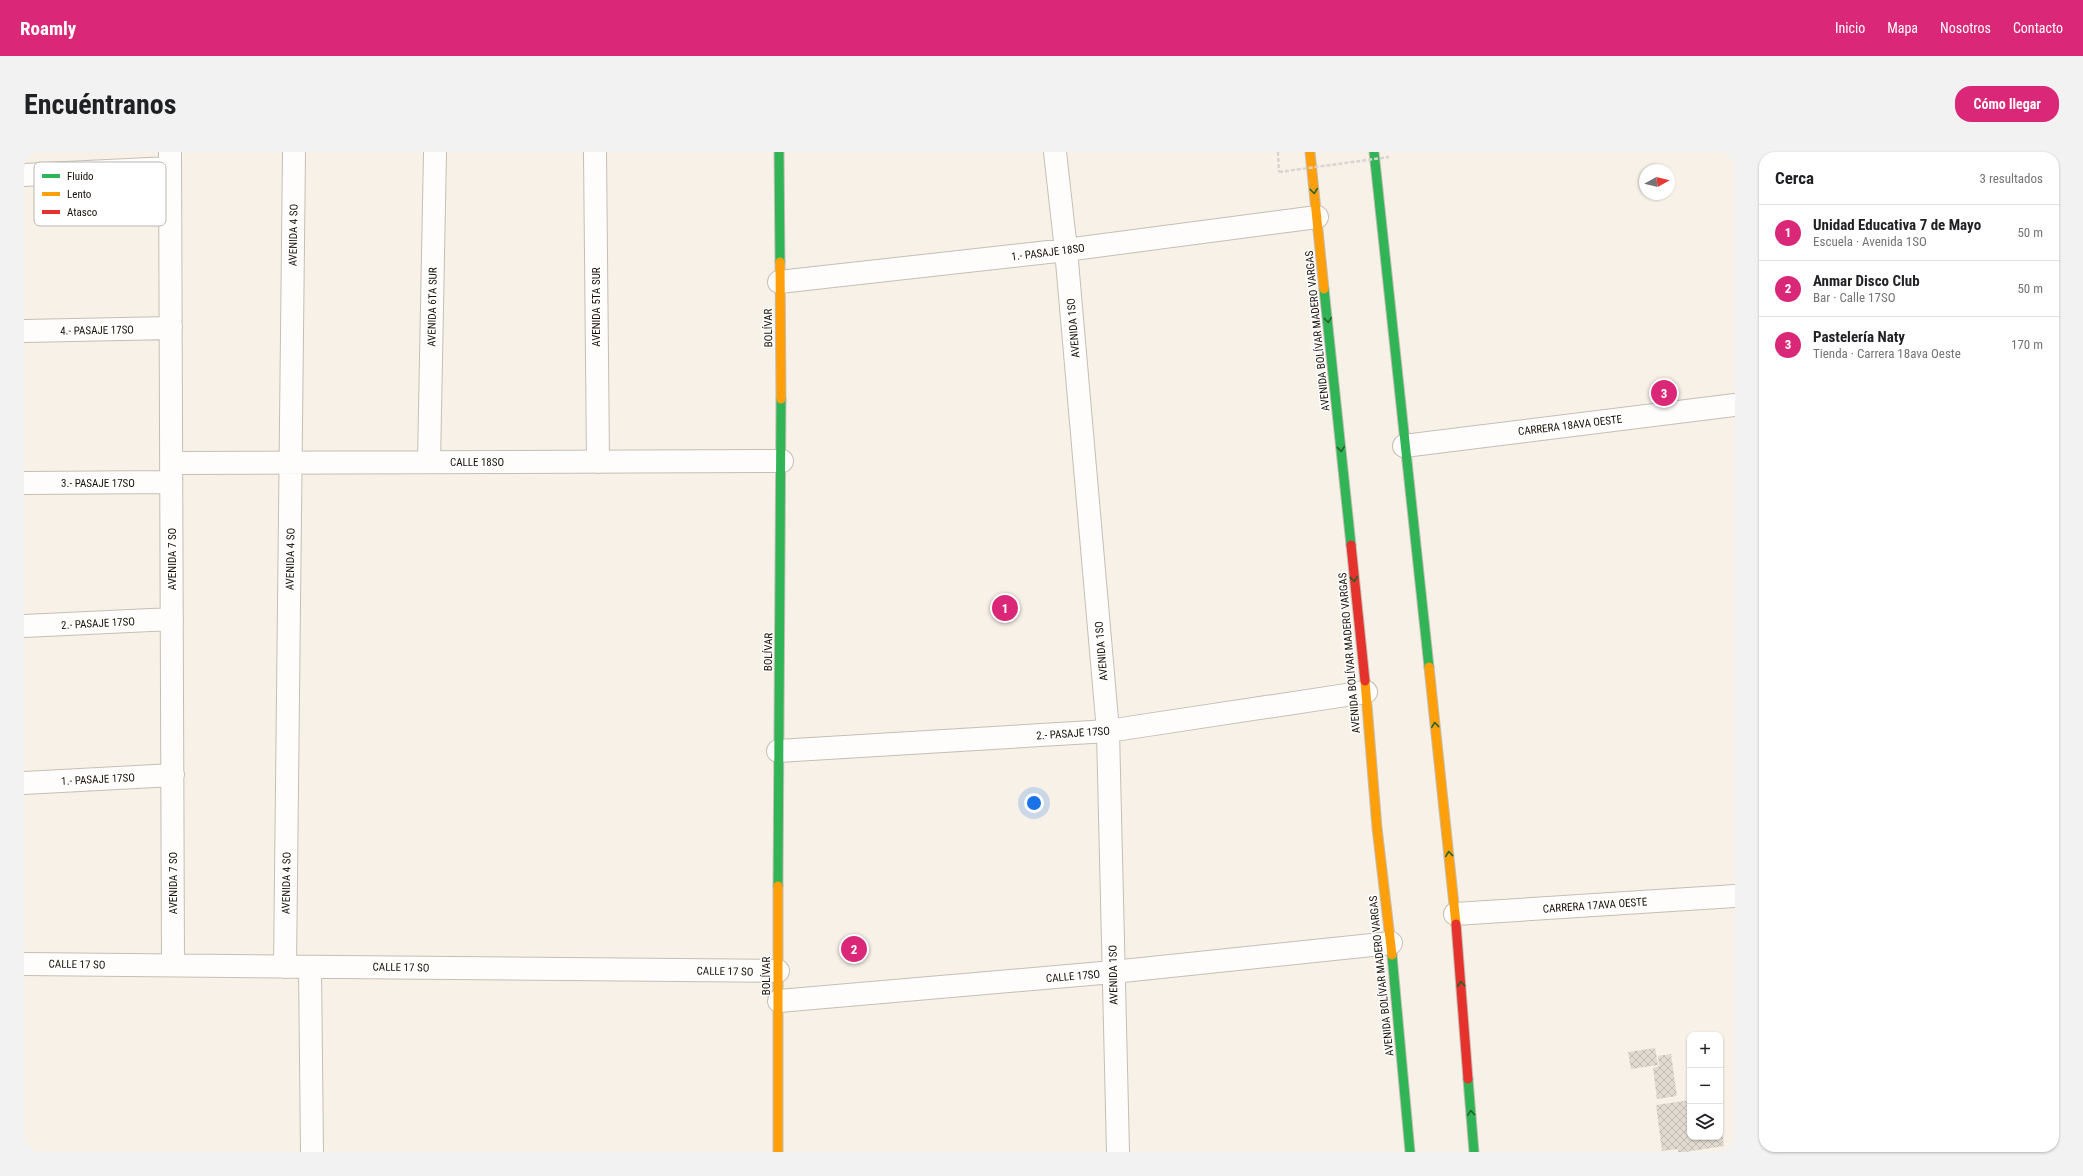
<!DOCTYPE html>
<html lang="es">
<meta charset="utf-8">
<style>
body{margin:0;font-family:"Roboto Condensed",sans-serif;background:#f2f2f2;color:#202124}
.controls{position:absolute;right:12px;bottom:12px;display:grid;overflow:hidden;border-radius:8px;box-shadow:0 1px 3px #0004}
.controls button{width:36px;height:36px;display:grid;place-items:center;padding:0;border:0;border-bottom:1px solid #e0e0e0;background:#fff;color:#202124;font:20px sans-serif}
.compass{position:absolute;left:1615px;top:12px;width:36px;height:36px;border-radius:50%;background:#fff;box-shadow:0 1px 3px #0004;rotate:82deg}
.you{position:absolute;left:1010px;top:651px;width:14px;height:14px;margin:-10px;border:3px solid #fff;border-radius:50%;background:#1a73e8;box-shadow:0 0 0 6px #1a73e833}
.badge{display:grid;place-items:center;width:26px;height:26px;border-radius:50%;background:#db2777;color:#fff;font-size:13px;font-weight:700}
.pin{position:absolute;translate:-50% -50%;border:2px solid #fff;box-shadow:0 1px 4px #0006}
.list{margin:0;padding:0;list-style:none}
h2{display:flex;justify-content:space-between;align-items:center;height:52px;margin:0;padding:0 16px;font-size:17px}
h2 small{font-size:13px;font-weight:400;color:#757577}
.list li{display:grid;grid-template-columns:26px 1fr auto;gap:12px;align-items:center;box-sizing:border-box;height:56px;padding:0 16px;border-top:1px solid #e0e0e0}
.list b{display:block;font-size:15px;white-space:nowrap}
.list p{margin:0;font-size:13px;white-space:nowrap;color:#757577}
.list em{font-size:13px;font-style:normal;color:#757577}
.icon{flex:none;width:22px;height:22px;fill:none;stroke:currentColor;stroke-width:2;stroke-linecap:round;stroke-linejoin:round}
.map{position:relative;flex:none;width:1711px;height:1000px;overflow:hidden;border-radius:16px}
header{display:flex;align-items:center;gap:24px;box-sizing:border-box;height:56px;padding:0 20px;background:#db2777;color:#fff}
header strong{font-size:19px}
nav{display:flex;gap:22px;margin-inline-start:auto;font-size:14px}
.intro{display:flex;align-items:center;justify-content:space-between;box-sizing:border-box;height:96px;padding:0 24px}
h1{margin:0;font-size:28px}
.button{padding:10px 18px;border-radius:16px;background:#db2777;color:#fff;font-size:14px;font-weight:700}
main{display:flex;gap:24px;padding:0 24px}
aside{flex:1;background:#fff;border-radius:16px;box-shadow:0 1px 3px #0004}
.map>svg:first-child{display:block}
.building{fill:url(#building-cross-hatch)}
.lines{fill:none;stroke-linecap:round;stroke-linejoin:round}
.street-casing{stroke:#c5beb4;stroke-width:24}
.fast-casing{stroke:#c5beb4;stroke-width:11}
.slow-casing{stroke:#c5beb4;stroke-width:11}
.jam-casing{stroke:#c5beb4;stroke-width:11}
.path{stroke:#d7d5d2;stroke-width:2.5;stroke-dasharray:4 2;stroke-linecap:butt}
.street{stroke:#fefdfb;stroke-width:22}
.fast{stroke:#30b455;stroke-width:9}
.slow{stroke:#ff9f0a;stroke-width:9}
.jam{stroke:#e5322d;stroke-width:9}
.path-bridge{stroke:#d7d5d2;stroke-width:2.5;stroke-dasharray:4 2;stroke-linecap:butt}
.oneway{stroke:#24622e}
.labels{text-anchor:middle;stroke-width:3;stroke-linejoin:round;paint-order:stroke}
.street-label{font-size:11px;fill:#171006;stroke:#fff}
.key{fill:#fff;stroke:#b9b7b4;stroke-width:1}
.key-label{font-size:11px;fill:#171006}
</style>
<header>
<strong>Roamly</strong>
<nav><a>Inicio</a><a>Mapa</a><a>Nosotros</a><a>Contacto</a></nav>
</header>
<div class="intro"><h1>Encuéntranos</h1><a class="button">Cómo llegar</a></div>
<main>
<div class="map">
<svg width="1711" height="1000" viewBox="0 0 1711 1000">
<defs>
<pattern id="building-cross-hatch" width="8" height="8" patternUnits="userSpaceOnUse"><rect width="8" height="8" fill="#e1dad0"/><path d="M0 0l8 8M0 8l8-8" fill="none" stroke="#c0bab1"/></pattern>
</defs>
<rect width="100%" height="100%" fill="#f8f1e7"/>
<!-- building -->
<path class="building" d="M1631 896 1634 913 1607 917 1604 900Z
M1647 902 1653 944 1633 947 1629 916 1635 914 1634 904Z
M1666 948V985H1696L1697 970 1700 994 1661 1000H1654V997L1638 999 1632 953Z"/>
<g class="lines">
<defs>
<path id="street" d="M146 0 149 813
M571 0 574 310
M1031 0 1042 98 1084 579 1094 1000
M0 23 146 16
M755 130 1042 98 1293 65
M0 179 147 176
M1380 294 1711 253
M405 310 411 0
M148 311 758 309
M0 331 147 330
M0 474 148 467
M754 599 1084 579 1342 540
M0 631 149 623
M1431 762 1711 744
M0 812 754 819
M261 815 270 0
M286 815 288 1000
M755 849 1089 820 1367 791"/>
<path id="fast" d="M755 0 756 110
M1350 0 1405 515
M1300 137 1327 393
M754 734 757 247
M1368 803 1386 1000
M1444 927 1450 1000"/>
<path id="slow" d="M1286 0 1300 137
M756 110 757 247
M1405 515 1432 772
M1341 529 1353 676 1368 803
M754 734V1000"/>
<path id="jam" d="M1327 393 1341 529
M1432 772 1444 927"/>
</defs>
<!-- street casing -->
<use href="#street" class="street-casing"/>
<!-- fast casing -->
<use href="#fast" class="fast-casing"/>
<!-- slow casing -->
<use href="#slow" class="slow-casing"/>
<!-- jam casing -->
<use href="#jam" class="jam-casing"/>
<!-- path -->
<path class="path" d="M1254 0 1255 20"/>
<!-- street -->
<use href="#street" class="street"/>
<!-- fast -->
<use href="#fast" class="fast"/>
<!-- slow -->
<use href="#slow" class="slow"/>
<!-- jam -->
<use href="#jam" class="jam"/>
<!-- path-bridge -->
<path class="path-bridge" d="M1255 20 1365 5"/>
</g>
<!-- one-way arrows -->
<defs><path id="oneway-chevron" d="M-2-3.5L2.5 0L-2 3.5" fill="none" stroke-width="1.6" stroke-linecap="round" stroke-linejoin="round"/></defs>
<g class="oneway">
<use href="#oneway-chevron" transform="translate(1290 39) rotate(83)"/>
<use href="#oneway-chevron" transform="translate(1304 168) rotate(84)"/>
<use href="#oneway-chevron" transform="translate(1317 297) rotate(84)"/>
<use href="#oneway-chevron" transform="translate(1330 427) rotate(84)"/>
<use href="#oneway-chevron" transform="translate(1411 573) rotate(-96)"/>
<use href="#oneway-chevron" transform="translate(1425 702) rotate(-96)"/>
<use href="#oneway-chevron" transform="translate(1437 832) rotate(-95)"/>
<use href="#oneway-chevron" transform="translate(1447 961) rotate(-95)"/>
</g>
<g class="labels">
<!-- street labels -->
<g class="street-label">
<text transform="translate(269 83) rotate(-89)" y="4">AVENIDA 4 SO</text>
<text transform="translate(1024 100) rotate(-7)" y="4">1.- PASAJE 18SO</text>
<text transform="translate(408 155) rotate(-89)" y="4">AVENIDA 6TA SUR</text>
<text transform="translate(572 155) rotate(-90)" y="4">AVENIDA 5TA SUR</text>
<text transform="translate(744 176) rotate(-91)" y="4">BOLÍVAR</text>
<text transform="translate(1049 176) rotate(-95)" y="4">AVENIDA 1SO</text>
<text transform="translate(73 178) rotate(-1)" y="4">4.- PASAJE 17SO</text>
<text transform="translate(1293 179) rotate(-96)" y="4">AVENIDA BOLÍVAR MADERO VARGAS</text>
<text transform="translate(1546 273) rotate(-7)" y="4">CARRERA 18AVA OESTE</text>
<text x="453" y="314">CALLE 18SO</text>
<text x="74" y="335">3.- PASAJE 17SO</text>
<text transform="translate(148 407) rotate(-90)" y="4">AVENIDA 7 SO</text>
<text transform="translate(266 407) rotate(-89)" y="4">AVENIDA 4 SO</text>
<text transform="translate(74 471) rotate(-3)" y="4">2.- PASAJE 17SO</text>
<text transform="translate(1077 499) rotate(-95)" y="4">AVENIDA 1SO</text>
<text transform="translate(744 500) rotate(-89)" y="4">BOLÍVAR</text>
<text transform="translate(1325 501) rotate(-95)" y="4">AVENIDA BOLÍVAR MADERO VARGAS</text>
<text transform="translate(1049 581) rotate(-4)" y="4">2.- PASAJE 17SO</text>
<text transform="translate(74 627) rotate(-3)" y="4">1.- PASAJE 17SO</text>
<text transform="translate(149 731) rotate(-90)" y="4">AVENIDA 7 SO</text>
<text transform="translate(262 731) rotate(-89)" y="4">AVENIDA 4 SO</text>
<text transform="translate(1571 753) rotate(-4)" y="4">CARRERA 17AVA OESTE</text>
<text transform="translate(53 812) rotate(1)" y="4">CALLE 17 SO</text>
<text transform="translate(377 815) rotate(1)" y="4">CALLE 17 SO</text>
<text transform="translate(701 819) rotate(1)" y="4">CALLE 17 SO</text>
<text transform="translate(1089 823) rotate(-91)" y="4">AVENIDA 1SO</text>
<text transform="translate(742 824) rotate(-90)" y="4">BOLÍVAR</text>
<text transform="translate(1049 824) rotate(-5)" y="4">CALLE 17SO</text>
<text transform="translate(1357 824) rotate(-96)" y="4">AVENIDA BOLÍVAR MADERO VARGAS</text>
</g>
</g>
<!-- legend -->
<rect x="10" y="10" width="132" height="64" rx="6" class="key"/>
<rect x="18" y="22" width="18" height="4" fill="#30b455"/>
<rect x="18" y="40" width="18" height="4" fill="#ff9f0a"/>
<rect x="18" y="58" width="18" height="4" fill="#e5322d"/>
<g class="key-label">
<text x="43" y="28">Fluido</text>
<text x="43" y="46">Lento</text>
<text x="43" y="64">Atasco</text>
</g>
</svg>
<div class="controls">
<button>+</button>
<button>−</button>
<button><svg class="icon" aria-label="layers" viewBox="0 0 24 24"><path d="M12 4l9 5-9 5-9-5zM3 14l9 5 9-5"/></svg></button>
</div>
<svg class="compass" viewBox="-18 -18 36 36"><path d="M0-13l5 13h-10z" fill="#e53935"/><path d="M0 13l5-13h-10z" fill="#757577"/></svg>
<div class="you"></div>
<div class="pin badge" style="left:981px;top:456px">1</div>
<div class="pin badge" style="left:830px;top:797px">2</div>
<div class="pin badge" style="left:1640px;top:241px">3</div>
</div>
<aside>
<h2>Cerca<small>3 resultados</small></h2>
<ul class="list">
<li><span class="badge">1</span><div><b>Unidad Educativa 7 de Mayo</b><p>Escuela · Avenida 1SO</p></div><em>50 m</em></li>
<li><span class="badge">2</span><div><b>Anmar Disco Club</b><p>Bar · Calle 17SO</p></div><em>50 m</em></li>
<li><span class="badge">3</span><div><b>Pastelería Naty</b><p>Tienda · Carrera 18ava Oeste</p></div><em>170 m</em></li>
</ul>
</aside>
</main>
